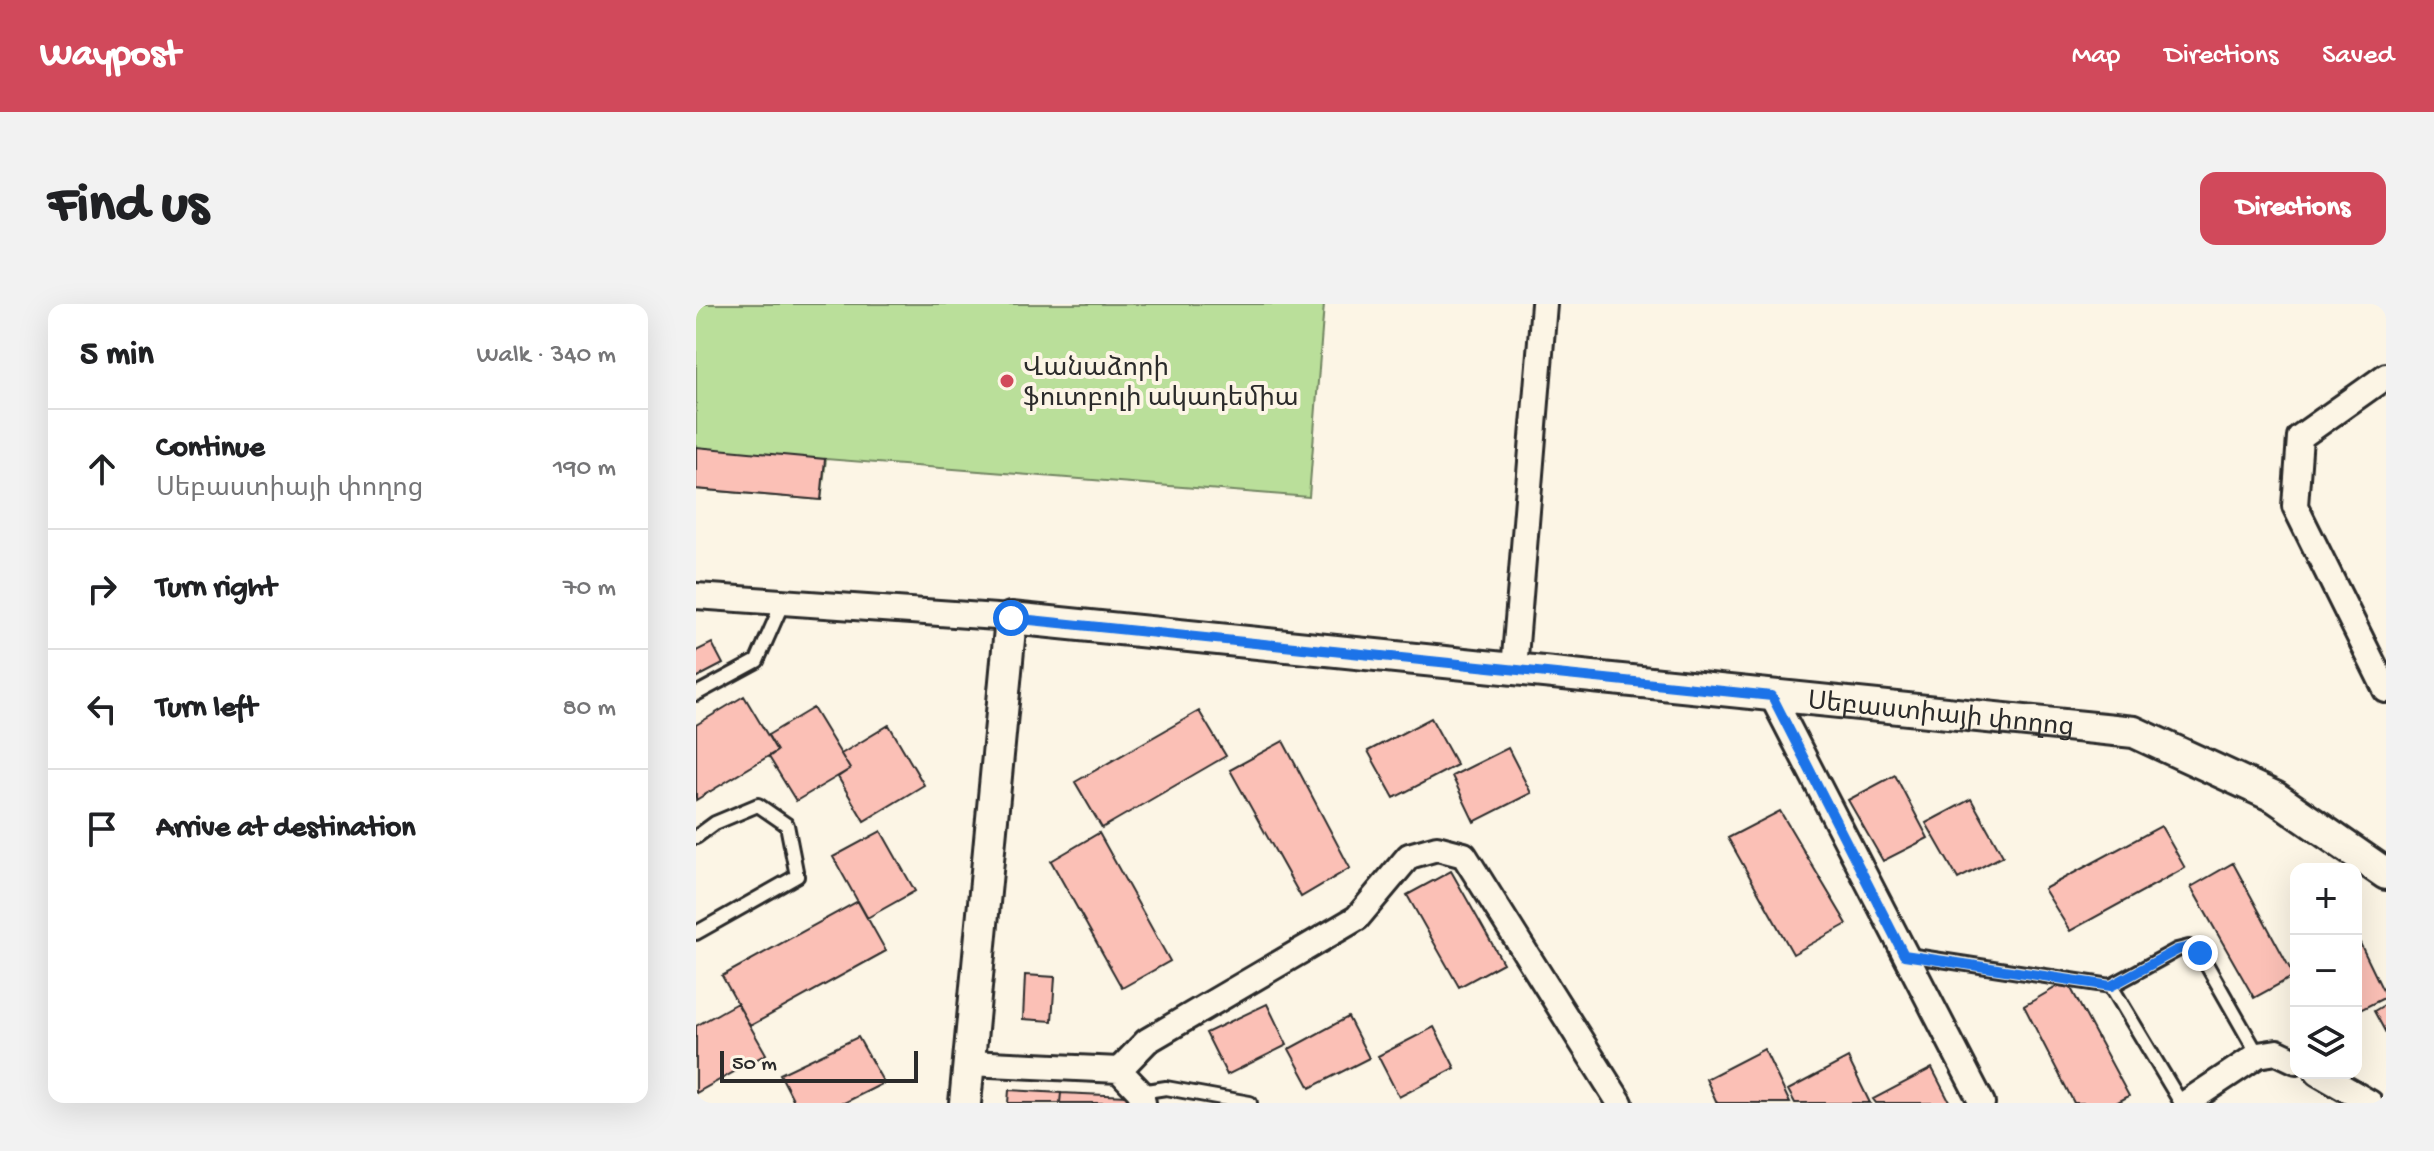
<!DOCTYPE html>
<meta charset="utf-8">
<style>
body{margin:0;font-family:"Gochi Hand","Noto Sans Armenian",sans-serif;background:#f2f2f2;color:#202124}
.controls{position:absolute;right:24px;bottom:24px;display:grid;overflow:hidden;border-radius:16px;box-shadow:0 8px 32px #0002}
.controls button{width:72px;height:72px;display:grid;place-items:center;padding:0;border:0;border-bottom:2px solid #e0e0e0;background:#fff;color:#202124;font:40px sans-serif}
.scale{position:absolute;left:24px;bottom:20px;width:198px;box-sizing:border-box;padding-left:8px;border:4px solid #2b2b2b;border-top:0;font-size:22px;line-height:28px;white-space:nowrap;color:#2b2b2b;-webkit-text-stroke:6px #fcf5e5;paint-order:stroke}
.stop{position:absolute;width:24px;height:24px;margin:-18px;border:6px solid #1a73e8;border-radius:50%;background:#fff}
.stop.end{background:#1a73e8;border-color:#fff;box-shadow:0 2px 8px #0008}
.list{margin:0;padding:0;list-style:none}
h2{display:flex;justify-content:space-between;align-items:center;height:104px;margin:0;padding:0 32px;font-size:34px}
h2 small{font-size:26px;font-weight:400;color:#757577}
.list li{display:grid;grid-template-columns:52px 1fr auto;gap:24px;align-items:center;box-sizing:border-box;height:120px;padding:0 32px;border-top:2px solid #e0e0e0}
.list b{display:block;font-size:30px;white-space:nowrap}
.list p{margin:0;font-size:26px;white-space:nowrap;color:#757577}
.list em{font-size:26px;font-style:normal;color:#757577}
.icon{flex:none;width:44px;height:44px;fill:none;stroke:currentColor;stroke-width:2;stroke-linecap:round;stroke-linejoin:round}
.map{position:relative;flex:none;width:1690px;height:799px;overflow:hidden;border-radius:16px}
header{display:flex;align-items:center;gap:48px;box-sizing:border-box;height:112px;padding:0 40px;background:#d1495b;color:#fff}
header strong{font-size:38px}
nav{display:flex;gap:44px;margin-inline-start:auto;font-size:28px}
.intro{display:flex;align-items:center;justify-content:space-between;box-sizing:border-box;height:192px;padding:0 48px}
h1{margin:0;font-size:56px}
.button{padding:20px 36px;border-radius:16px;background:#d1495b;color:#fff;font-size:28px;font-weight:700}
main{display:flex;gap:48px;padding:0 48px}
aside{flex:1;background:#fff;border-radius:16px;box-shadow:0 8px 32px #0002}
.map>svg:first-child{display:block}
.green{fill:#badf9a;stroke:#728562;stroke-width:2}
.building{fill:#fbc0b6;stroke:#2b2b2b;stroke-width:2}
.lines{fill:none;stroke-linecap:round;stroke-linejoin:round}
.service-casing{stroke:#2b2b2b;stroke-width:18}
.minor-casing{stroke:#2b2b2b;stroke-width:30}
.tertiary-casing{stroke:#2b2b2b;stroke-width:36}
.service{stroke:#fcf5e5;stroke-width:12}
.minor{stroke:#fcf5e5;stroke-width:24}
.tertiary{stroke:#fcf5e5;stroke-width:30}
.route{stroke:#1a73e8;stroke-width:10}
.poi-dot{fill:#d1495b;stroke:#fcf5e5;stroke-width:3}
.labels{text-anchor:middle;stroke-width:8;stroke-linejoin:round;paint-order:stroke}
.poi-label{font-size:26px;fill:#2b2b2b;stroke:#fcf5e5;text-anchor:start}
.street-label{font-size:26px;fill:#2b2b2b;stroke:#fcf5e5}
</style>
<header>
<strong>Waypost</strong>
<nav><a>Map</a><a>Directions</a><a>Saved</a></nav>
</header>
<div class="intro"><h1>Find us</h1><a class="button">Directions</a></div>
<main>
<aside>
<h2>5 min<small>Walk · 340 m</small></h2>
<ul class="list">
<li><svg class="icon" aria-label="ahead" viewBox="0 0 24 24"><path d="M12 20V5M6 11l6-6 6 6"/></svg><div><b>Continue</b><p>Սեբաստիայի փողոց</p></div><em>190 m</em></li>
<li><svg class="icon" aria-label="right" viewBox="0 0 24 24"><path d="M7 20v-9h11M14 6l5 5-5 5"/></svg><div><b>Turn right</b></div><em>70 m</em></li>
<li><svg class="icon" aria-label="left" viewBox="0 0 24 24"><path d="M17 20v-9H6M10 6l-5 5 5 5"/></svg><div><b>Turn left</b></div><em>80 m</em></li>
<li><svg class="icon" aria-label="arrive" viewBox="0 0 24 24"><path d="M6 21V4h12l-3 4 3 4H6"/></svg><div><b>Arrive at destination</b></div></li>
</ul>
</aside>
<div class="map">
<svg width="1690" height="799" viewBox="0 0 1690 799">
<rect width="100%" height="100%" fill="#fcf5e5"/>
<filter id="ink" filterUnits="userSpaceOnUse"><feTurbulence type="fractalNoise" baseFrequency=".0125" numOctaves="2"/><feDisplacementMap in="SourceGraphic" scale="16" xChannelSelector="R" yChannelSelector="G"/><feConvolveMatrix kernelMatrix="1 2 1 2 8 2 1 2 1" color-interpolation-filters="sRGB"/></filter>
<g filter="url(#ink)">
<!-- green -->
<path class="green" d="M0 0H628L613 193 130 155 125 196 0 185Z"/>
<!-- building -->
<path class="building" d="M0 143 129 155 125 196 0 185Z
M16 339 27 360 0 374V347Z
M48 392 81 447 0 496V421Z
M117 404 154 465 100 497 73 453 81 447 72 431Z
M503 407 530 452 406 524 379 478Z
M735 414 761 461 698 494 672 447Z
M193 421 228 481 168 517 142 473 154 465 145 450Z
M587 437 654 564 605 593 534 466Z
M812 444 835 489 778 518 756 472Z
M1199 471 1232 534 1187 557 1152 496Z
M1275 495 1307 552 1262 575 1230 519Z
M1084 507 1151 620 1097 650 1032 534Z
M1465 522 1489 564 1374 627 1348 585Z
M185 527 219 587 171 614 137 553Z
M403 529 474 657 426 684 355 557Z
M1537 559 1598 672 1558 694 1495 583Z
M755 567 807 659 763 683 711 591Z
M162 597 190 647 54 722 26 672Z
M1663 637 1690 693 1660 708V639Z
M329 671 359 673 356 717 327 715Z
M1371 677 1433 792 1420 799H1378L1328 702Z
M41 699 70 750 0 789V722Z
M571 700 591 741 531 771 510 729Z
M1690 700V729L1678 707Z
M652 713 673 754 614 784 593 745Z
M738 723 759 764 703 793 682 752Z
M162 733 188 779 148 799H99L84 770Z
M1068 745 1094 799H1021L1010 775Z
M1152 754 1174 799H1099L1092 786Z
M1236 764 1254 799H1180L1177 795Z
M313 786 365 789 364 799H312Z
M365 789 431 792V799H364Z"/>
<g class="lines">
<defs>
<path id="service" d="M0 390 61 357 87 298
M0 533 19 519 62 501 91 521 101 572 0 629
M1212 651 1415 682 1481 646 1493 643 1504 649 1562 751
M1415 682 1485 799
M444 788 470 784 554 799"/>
<path id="minor" d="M1690 72 1604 133 1599 202 1690 386
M0 292 315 314
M818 365 848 0
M1076 392 1286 799
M273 759 423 766 451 737 661 614 713 552 741 544 768 551 924 799
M423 766 444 788 447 799
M1622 769 1674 799
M1490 799 1562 751 1581 748 1600 757"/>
<g id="tertiary">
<path id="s1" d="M269 799 315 314 1438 428 1579 493 1690 570"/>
</g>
</defs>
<!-- service casing -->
<use href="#service" class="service-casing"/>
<!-- minor casing -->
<use href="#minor" class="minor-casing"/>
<!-- tertiary casing -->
<use href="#tertiary" class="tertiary-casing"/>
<!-- service -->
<use href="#service" class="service"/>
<!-- minor -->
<use href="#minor" class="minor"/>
<!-- tertiary -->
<use href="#tertiary" class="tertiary"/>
</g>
</g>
<g class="lines" filter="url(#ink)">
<!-- route -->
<path class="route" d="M315 314 1076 392 1208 651 1415 682 1481 646 1493 643 1504 649"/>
</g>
<!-- markers -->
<circle class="poi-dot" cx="311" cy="77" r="8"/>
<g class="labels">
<!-- poi labels -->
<g class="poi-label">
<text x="327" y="71">Վանաձորի<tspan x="327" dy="30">ֆուտբոլի ակադեմիա</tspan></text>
</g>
<!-- street labels -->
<g class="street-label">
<text dy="9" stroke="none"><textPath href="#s1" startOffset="1422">Սեբաստիայի փողոց</textPath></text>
</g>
</g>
</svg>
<div class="controls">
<button>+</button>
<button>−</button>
<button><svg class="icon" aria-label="layers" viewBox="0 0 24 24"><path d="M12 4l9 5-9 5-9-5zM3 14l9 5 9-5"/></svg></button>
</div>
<div class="scale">50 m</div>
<div class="stop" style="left:315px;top:314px"></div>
<div class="stop end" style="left:1504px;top:649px"></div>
</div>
</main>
